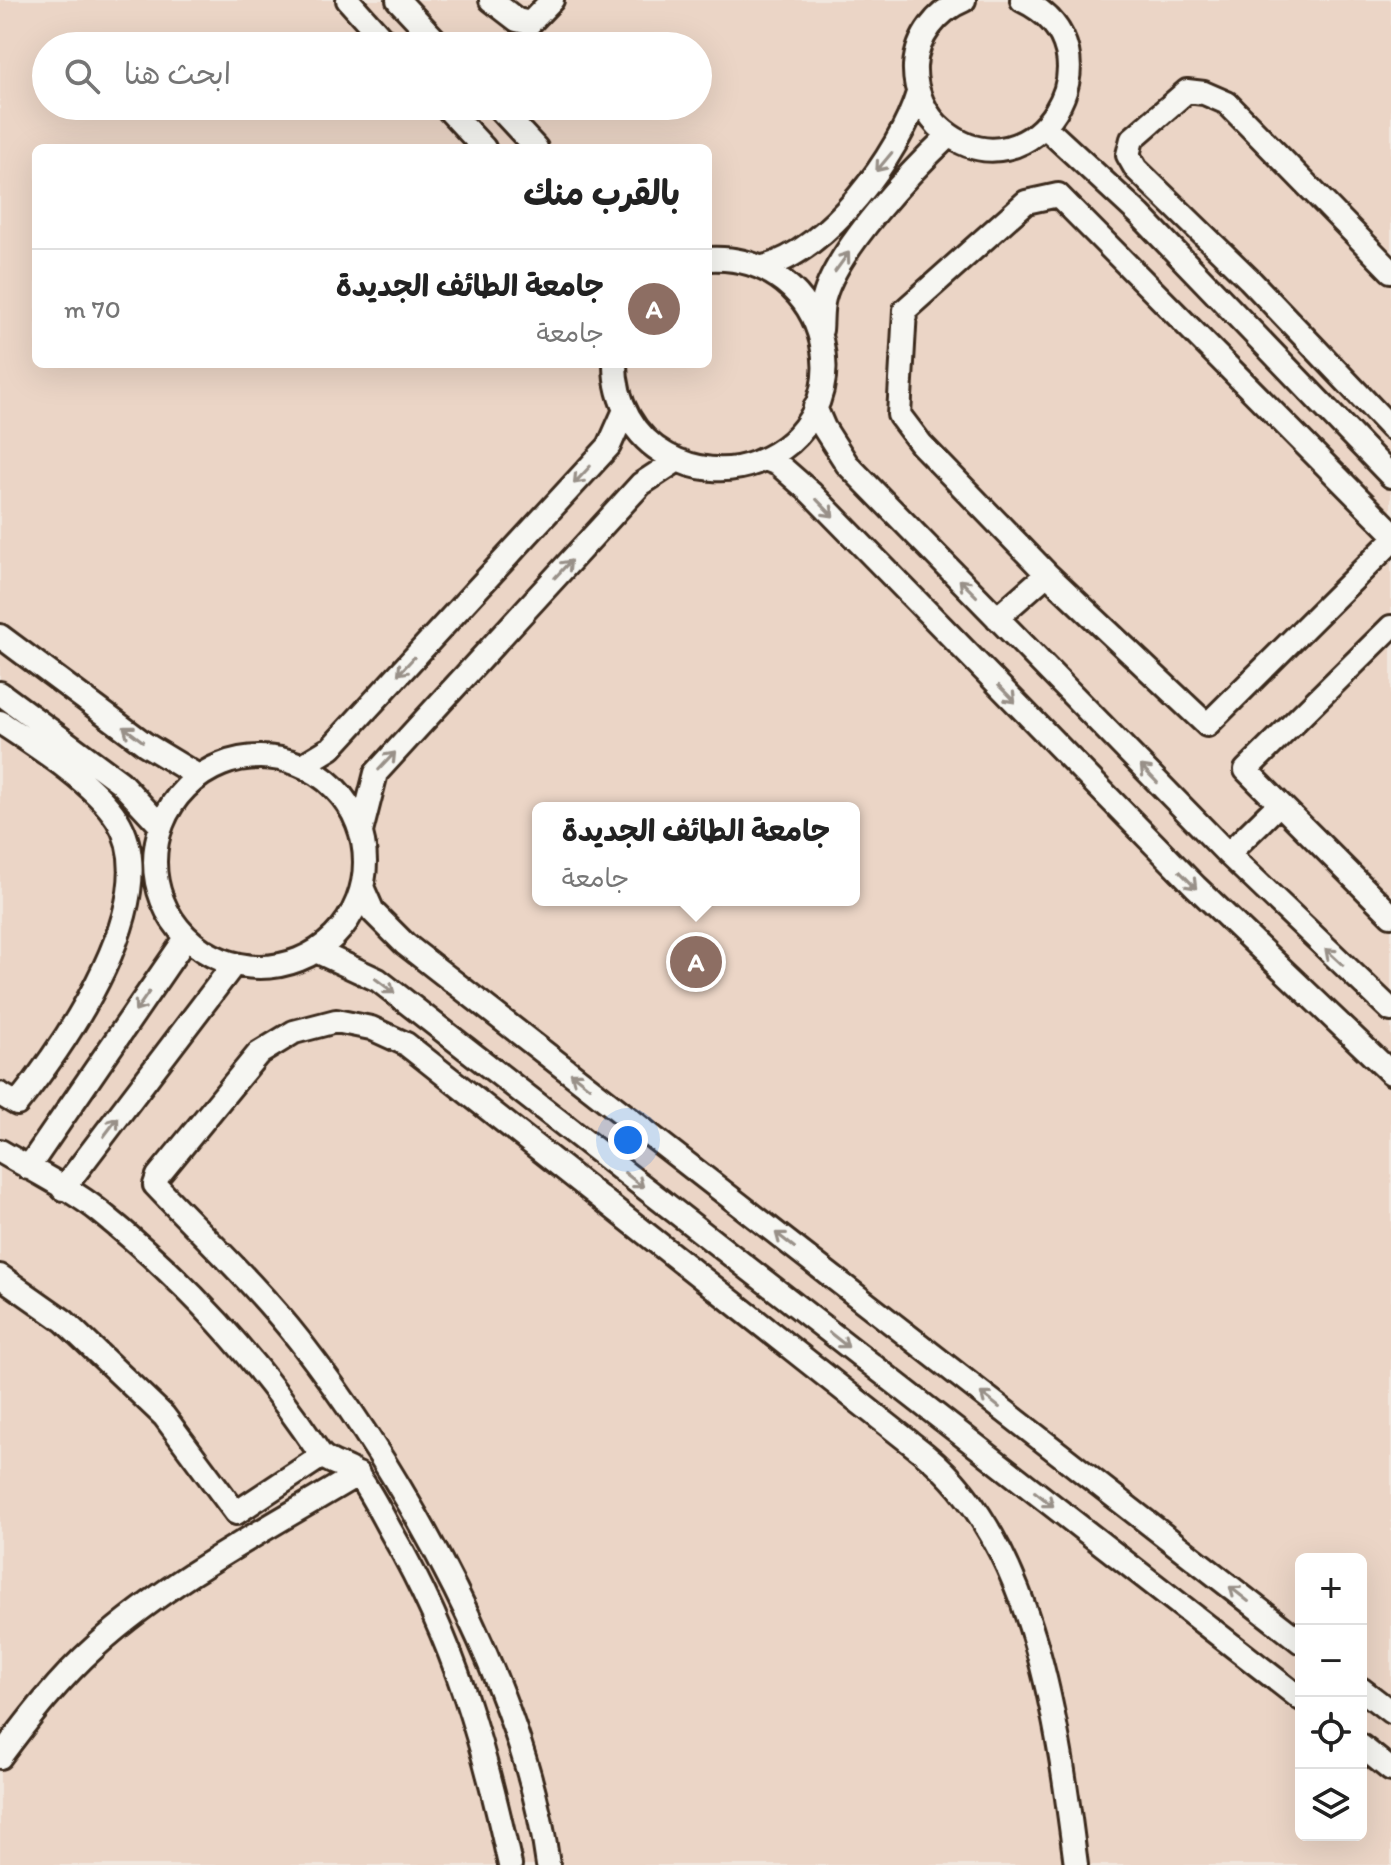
<!DOCTYPE html>
<html lang="ar">
<meta charset="utf-8">
<style>
body{margin:0;font-family:Itim,"Playpen Sans Arabic",sans-serif;background:#f2f2f2;color:#222;direction:rtl}
.controls{position:absolute;right:24px;bottom:24px;display:grid;overflow:hidden;border-radius:12px;box-shadow:0 8px 32px #0002}
.controls button{width:72px;height:72px;display:grid;place-items:center;padding:0;border:0;border-bottom:2px solid #e0e0e0;background:#fff;color:#222;font:40px sans-serif}
.you{position:absolute;left:628px;top:1140px;width:28px;height:28px;margin:-20px;border:6px solid #fff;border-radius:50%;background:#1a73e8;box-shadow:0 0 0 12px #1a73e833}
.badge{display:grid;place-items:center;width:52px;height:52px;border-radius:50%;background:#0f766e;color:#fff;font-size:26px;font-weight:700}
.pin{position:absolute;translate:-50% -50%;border:4px solid #fff;box-shadow:0 2px 8px #0006}
.popup{position:absolute;left:532px;top:802px;width:328px;height:104px;box-sizing:border-box;display:grid;place-content:center;border-radius:12px;background:#fff;filter:drop-shadow(0 2px 6px #0005);font-size:26px;white-space:nowrap;color:#767676}
.popup b{font-size:30px;color:#222}
.popup::after{content:'';position:absolute;left:50%;top:100%;margin-left:-16px;border:16px solid transparent;border-top-color:#fff}
.list{margin:0;padding:0;list-style:none}
h2{display:flex;justify-content:space-between;align-items:center;height:104px;margin:0;padding:0 32px;font-size:34px}
h2 small{font-size:26px;font-weight:400;color:#767676}
.list li{display:grid;grid-template-columns:52px 1fr auto;gap:24px;align-items:center;box-sizing:border-box;height:120px;padding:0 32px;border-top:2px solid #e0e0e0}
.list b{display:block;font-size:30px;white-space:nowrap}
.list p{margin:0;font-size:26px;white-space:nowrap;color:#767676}
.list em{font-size:26px;font-style:normal;color:#767676}
.icon{flex:none;width:44px;height:44px;fill:none;stroke:currentColor;stroke-width:2;stroke-linecap:round;stroke-linejoin:round}
.map{position:relative;flex:none;width:1391px;height:1865px;overflow:hidden;direction:ltr}
.search{position:absolute;background:#fff;box-shadow:0 8px 32px #0002;left:32px;top:32px;width:680px;height:88px;display:flex;align-items:center;gap:20px;box-sizing:border-box;padding:0 28px;border-radius:44px;color:#767676;font-size:30px}
.panel{position:absolute;background:#fff;box-shadow:0 8px 32px #0002;left:32px;top:144px;width:680px;height:224px;border-radius:12px;direction:rtl}
.map>svg:first-child{display:block}
.built{fill:#ebd5c6;fill-rule:evenodd}
.lines{fill:none;stroke-linecap:round;stroke-linejoin:round}
.minor-casing{stroke:#3b2a1e;stroke-width:28}
.minor{stroke:#f6f6f2;stroke-width:22}
.oneway{stroke:#989088}
</style>
<div class="map">
<svg width="1391" height="1865" viewBox="0 0 1391 1865">
<rect width="100%" height="100%" fill="#f1e7de"/>
<filter id="ink" filterUnits="userSpaceOnUse"><feTurbulence type="fractalNoise" baseFrequency=".0125" numOctaves="2"/><feDisplacementMap in="SourceGraphic" scale="16" xChannelSelector="R" yChannelSelector="G"/><feConvolveMatrix kernelMatrix="1 2 1 2 8 2 1 2 1" color-interpolation-filters="sRGB"/></filter>
<g filter="url(#ink)">
<!-- built -->
<path class="built" d="M0 0H1391V1865H0ZM46 46H698V106H46ZM36 148H708V364H36ZM538 808H854V900H538ZM1301 1559H1361V1835H1301Z"/>
<g class="lines">
<defs>
<path id="minor" d="M348 0 389 46
M398 0 441 46
M491 0 517 20 530 23 552 0
M964 0C937 11 917 37 915 66 914 90 925 116 944 131 1031 202 1129 51 1022 0
M445 106 484 148
M497 106 536 148
M1045 127 1140 215 1391 476
M763 267C827 252 900 154 918 93
M1391 271 1227 103 1204 93 1187 91 1132 139 1128 155 1136 169 1249 279 1391 428
M821 330C822 320 821 308 824 298 837 249 911 171 949 135
M615 364C615 401 634 437 667 455 694 470 726 474 755 463 871 419 832 252 708 259
M815 407 824 428 847 464 1228 854 1391 1010
M765 459 778 464 811 493 1196 887 1391 1073
M1391 531 1058 195 1026 202 905 310 899 415 921 444 1047 574 1207 725 1391 542
M997 618 1047 574
M1391 627 1246 770 1391 915
M0 636 145 744 198 776
M0 693 120 782 161 826
M0 722C36 746 93 782 117 819 167 898 66 1043 17 1104L0 1094
M155 862a105 105 0 1 1 210 0a105 105 0 1 1-210 0Z
M303 765 331 748 609 446 625 410
M361 832 376 773 641 484 676 461
M1228 854 1278 805
M362 887 373 912 405 944 1301 1642
M316 951 378 980 1301 1699
M0 1151C32 1170 70 1188 99 1211 187 1282 256 1358 319 1452 328 1465 350 1465 359 1477 372 1494 382 1516 393 1535 455 1642 484 1745 510 1865
M28 1168 186 938
M63 1189 234 964
M0 1276 64 1321 164 1416 236 1513 322 1456
M1361 1689 1391 1712
M1361 1746 1391 1770
M0 1757C29 1718 59 1679 96 1646 170 1579 272 1526 358 1474
M548 1865C525 1690 406 1478 299 1340 256 1285 203 1236 155 1185L158 1176 258 1054 294 1032 336 1021 371 1028 406 1044 926 1455C1036 1545 1059 1732 1076 1865"/>
</defs>
<!-- minor casing -->
<use href="#minor" class="minor-casing"/>
<!-- minor -->
<use href="#minor" class="minor"/>
</g>
<!-- one-way arrows -->
<defs><path id="oneway-shaft" d="M-6 0H5M1.5-3L5.5 0L1.5 3" fill="none" stroke-width="1.6" stroke-linecap="round" stroke-linejoin="round" transform="scale(2)"/></defs>
<g class="oneway">
<use href="#oneway-shaft" transform="translate(884 162) rotate(130)"/>
<use href="#oneway-shaft" transform="translate(842 262) rotate(-54)"/>
<use href="#oneway-shaft" transform="translate(582 475) rotate(133)"/>
<use href="#oneway-shaft" transform="translate(825 508) rotate(46)"/>
<use href="#oneway-shaft" transform="translate(563 569) rotate(-47)"/>
<use href="#oneway-shaft" transform="translate(968 588) rotate(-135)"/>
<use href="#oneway-shaft" transform="translate(406 666) rotate(133)"/>
<use href="#oneway-shaft" transform="translate(1007 694) rotate(46)"/>
<use href="#oneway-shaft" transform="translate(133 734) rotate(-143)"/>
<use href="#oneway-shaft" transform="translate(387 761) rotate(-47)"/>
<use href="#oneway-shaft" transform="translate(1149 774) rotate(-134)"/>
<use href="#oneway-shaft" transform="translate(1188 880) rotate(46)"/>
<use href="#oneway-shaft" transform="translate(1334 957) rotate(-137)"/>
<use href="#oneway-shaft" transform="translate(385 986) rotate(37)"/>
<use href="#oneway-shaft" transform="translate(142 1002) rotate(125)"/>
<use href="#oneway-shaft" transform="translate(580 1080) rotate(-142)"/>
<use href="#oneway-shaft" transform="translate(111 1127) rotate(-53)"/>
<use href="#oneway-shaft" transform="translate(634 1180) rotate(38)"/>
<use href="#oneway-shaft" transform="translate(785 1240) rotate(-142)"/>
<use href="#oneway-shaft" transform="translate(839 1340) rotate(38)"/>
<use href="#oneway-shaft" transform="translate(990 1400) rotate(-142)"/>
<use href="#oneway-shaft" transform="translate(1044 1499) rotate(38)"/>
<use href="#oneway-shaft" transform="translate(1239 1594) rotate(-142)"/>
</g>
</g>
</svg>
<div class="controls">
<button>+</button>
<button>−</button>
<button><svg class="icon" aria-label="locate" viewBox="0 0 24 24"><circle cx="12" cy="12" r="6"/><path d="M12 2v4M12 18v4M2 12h4M18 12h4"/></svg></button>
<button><svg class="icon" aria-label="layers" viewBox="0 0 24 24"><path d="M12 4l9 5-9 5-9-5zM3 14l9 5 9-5"/></svg></button>
</div>
<div class="you"></div>
<div class="pin badge" style="left:696px;top:962px;background:#8d6e63">A</div>
<div class="popup"><b>جامعة الطائف الجديدة</b>جامعة</div>
<div class="search"><svg class="icon" aria-label="search" viewBox="0 0 24 24"><circle cx="10" cy="10" r="6"/><path d="M15 15l6 6"/></svg>ابحث هنا</div>
<section class="panel">
<h2>بالقرب منك<small></small></h2>
<ul class="list">
<li><span class="badge" style="background:#8d6e63">A</span><div><b>جامعة الطائف الجديدة</b><p>جامعة</p></div><em>70 m</em></li>
</ul>
</section>
</div>
